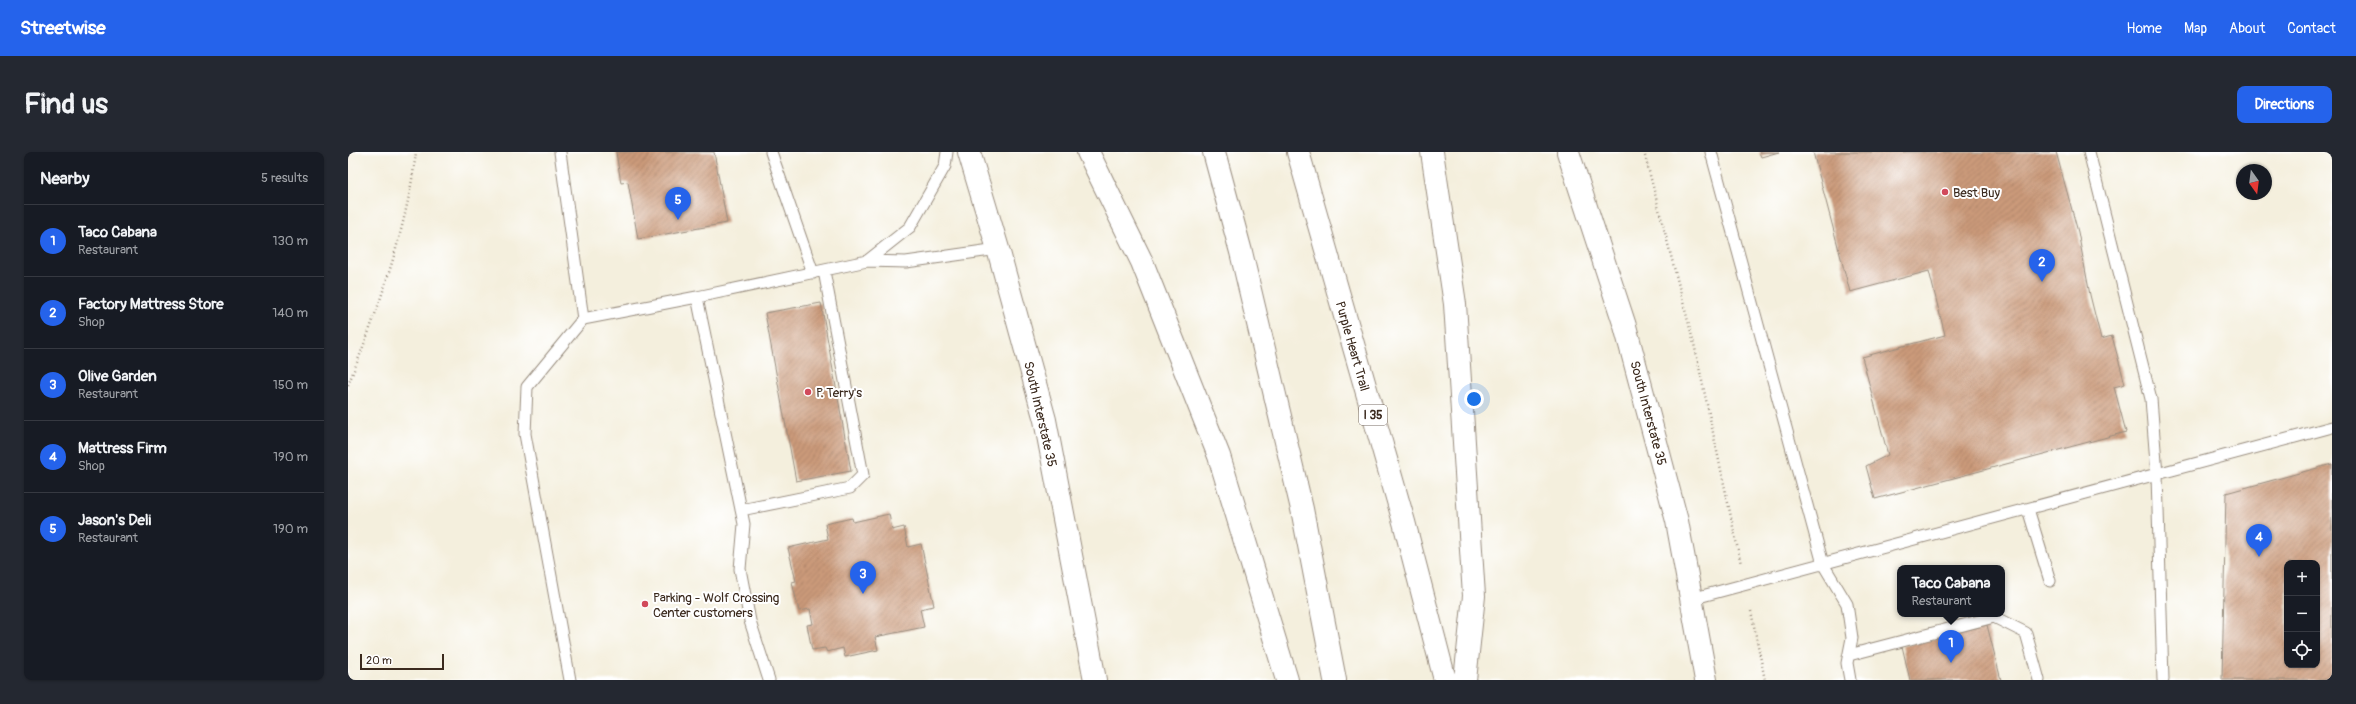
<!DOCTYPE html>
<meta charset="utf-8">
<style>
body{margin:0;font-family:Pangolin,sans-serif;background:#242831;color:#f1f3f6}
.controls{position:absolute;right:12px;bottom:12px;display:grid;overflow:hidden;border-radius:8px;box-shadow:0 1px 3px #0004}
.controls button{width:36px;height:36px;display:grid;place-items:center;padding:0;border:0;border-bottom:1px solid #363941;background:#171b24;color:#f1f3f6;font:20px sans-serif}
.compass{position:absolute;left:1888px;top:12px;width:36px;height:36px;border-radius:50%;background:#171b24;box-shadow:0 1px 3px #0004;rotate:166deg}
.scale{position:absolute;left:12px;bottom:10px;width:84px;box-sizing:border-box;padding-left:4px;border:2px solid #3b2a1e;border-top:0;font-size:11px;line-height:14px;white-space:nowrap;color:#3b2a1e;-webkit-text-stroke:3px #fff;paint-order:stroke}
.you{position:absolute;left:1126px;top:247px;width:14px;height:14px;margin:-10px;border:3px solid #fff;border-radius:50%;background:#1a73e8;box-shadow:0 0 0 6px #1a73e833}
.badge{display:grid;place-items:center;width:26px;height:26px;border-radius:50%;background:#2563eb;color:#fff;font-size:13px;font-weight:700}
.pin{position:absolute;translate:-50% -33px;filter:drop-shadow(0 1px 2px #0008)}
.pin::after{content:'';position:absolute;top:21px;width:14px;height:12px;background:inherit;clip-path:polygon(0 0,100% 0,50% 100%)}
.popup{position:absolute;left:1549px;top:413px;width:108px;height:52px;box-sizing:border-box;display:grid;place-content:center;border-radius:8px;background:#171b24;filter:drop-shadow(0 1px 3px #0005);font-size:13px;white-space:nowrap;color:#9ea1a6}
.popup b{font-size:15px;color:#f1f3f6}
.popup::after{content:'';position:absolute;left:50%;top:100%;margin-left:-8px;border:8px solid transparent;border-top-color:#171b24}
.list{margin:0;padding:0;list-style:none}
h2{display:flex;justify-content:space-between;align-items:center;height:52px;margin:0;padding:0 16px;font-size:17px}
h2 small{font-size:13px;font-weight:400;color:#9ea1a6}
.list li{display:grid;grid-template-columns:26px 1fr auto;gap:12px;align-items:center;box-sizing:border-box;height:72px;padding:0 16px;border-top:1px solid #363941}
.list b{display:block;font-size:15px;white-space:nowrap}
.list p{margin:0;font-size:13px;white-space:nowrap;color:#9ea1a6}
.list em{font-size:13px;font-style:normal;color:#9ea1a6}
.icon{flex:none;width:22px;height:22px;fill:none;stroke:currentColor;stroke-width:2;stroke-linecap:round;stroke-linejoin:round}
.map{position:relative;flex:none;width:1984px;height:528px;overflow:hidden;border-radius:8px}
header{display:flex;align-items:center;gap:24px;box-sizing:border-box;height:56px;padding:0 20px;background:#2563eb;color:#fff}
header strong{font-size:19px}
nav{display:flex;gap:22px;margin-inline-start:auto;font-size:14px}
.intro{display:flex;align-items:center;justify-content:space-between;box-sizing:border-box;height:96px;padding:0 24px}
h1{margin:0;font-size:28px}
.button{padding:10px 18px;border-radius:8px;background:#2563eb;color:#fff;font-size:14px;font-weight:700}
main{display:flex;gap:24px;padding:0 24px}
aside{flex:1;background:#171b24;border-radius:8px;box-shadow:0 1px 3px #0004}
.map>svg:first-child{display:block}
.building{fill:url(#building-hatch);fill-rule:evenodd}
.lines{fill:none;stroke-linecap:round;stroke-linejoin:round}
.service-casing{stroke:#988c7e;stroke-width:13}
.secondary-casing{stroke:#988c7e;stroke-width:24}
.motorway-casing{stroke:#988c7e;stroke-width:24}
.path{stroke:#988c7e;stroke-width:2.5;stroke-dasharray:1 3;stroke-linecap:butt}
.service{stroke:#fff;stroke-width:11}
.secondary{stroke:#fff;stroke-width:22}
.motorway{stroke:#fff;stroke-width:22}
.poi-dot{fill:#d1495b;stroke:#fff;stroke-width:1.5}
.labels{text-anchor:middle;stroke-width:4;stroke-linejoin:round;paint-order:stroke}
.shield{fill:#fff;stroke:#766a62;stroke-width:1}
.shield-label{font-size:12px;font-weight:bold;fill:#3b2a1e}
.poi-label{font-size:13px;fill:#3b2a1e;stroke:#fff;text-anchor:start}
.street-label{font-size:13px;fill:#3b2a1e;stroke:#fff}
</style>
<header>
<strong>Streetwise</strong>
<nav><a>Home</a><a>Map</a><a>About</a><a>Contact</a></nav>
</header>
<div class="intro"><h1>Find us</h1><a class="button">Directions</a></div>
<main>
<aside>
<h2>Nearby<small>5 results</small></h2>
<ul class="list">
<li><span class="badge">1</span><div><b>Taco Cabana</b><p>Restaurant</p></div><em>130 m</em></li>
<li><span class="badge">2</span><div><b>Factory Mattress Store</b><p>Shop</p></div><em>140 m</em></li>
<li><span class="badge">3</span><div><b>Olive Garden</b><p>Restaurant</p></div><em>150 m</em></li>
<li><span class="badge">4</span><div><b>Mattress Firm</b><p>Shop</p></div><em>190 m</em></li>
<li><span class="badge">5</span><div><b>Jason's Deli</b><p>Restaurant</p></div><em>190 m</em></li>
</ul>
</aside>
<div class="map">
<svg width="1984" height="528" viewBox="0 0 1984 528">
<defs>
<pattern id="building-hatch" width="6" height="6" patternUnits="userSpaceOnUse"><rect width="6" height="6" fill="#cb9a7a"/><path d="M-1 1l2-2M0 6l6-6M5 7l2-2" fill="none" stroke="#a67e63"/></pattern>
</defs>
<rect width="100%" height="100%" fill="#fff"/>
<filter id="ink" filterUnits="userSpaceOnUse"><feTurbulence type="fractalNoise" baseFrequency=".025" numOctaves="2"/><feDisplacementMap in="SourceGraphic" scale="8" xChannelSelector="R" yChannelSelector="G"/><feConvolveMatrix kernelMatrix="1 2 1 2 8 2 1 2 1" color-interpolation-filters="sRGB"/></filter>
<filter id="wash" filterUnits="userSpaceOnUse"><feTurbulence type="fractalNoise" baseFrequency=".012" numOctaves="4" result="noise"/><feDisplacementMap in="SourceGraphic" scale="16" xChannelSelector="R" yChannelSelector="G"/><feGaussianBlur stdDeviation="0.9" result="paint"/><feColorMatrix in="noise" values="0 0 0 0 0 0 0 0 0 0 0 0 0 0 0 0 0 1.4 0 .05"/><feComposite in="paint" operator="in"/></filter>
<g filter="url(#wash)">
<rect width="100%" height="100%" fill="#f4efdd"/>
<g id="blocks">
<!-- building -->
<path class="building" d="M268 0H366L379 71 290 87 280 30 273 31Z
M1411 0H1431L1413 5Z
M1465 0H1708L1730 80 1742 143 1753 187 1764 184 1777 232 1766 235 1778 280 1527 347 1518 314 1540 303 1514 205 1597 183 1581 119 1502 140Z
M473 151 503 319 448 329 417 161Z
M1984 312V528H1874L1878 341ZM1939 411H1969V513H1939Z
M541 362 544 378 556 375 560 395 573 392 586 454 572 457 576 475 527 485 530 498 497 505 495 496 479 500 477 496 464 498 459 473 465 472 462 457 451 459 444 430 448 429 440 396 480 387 477 372 504 366 505 370Z
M1639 473 1653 528H1562L1554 494Z"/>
</g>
</g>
<g filter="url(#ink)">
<use href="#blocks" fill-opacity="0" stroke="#988c7e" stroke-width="1"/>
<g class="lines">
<defs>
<path id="service" d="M212 0 235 167
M423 0 465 121
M1363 0 1475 412 1499 452 1504 486 1499 511 1502 528
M1741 0 1803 247 1809 323 1815 528
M519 109 562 75 597 14 599 0
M349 145 519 109 558 110 650 97
M1680 357 1702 429
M393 358 502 336 515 323 476 119
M1343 447 1984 275
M1501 503 1646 465 1678 481 1691 528
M222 528 177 282 179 235 235 167 349 145 396 372 392 417 402 469 421 528"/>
<path id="secondary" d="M621 0 650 97 697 268 747 528
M1220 0 1277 174 1329 369 1358 528"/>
<path id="motorway" d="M740 0 794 110 871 304 939 528
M866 0 893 100 954 357 987 528
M950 0 1056 370 1097 528
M1084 0 1107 152 1126 444 1117 528"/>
</defs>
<!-- service casing -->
<use href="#service" class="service-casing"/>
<!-- secondary casing -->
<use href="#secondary" class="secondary-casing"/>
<!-- motorway casing -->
<use href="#motorway" class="motorway-casing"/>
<!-- path -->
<path class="path" d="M1296 0 1347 196 1393 412
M0 233C29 162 59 77 68 0
M1403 459 1417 528"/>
<!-- service -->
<use href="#service" class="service"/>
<!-- secondary -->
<use href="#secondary" class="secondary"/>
<!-- motorway -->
<use href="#motorway" class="motorway"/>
</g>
</g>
<!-- markers -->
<g class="poi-dot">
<circle cx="1597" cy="40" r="4"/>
<circle cx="460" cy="240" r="4"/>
<circle cx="297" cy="452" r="4"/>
</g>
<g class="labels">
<!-- shield labels -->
<rect class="shield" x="1011" y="253" width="28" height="20" rx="3"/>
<g class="shield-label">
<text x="1025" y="267">I 35</text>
</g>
<!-- poi labels -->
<g class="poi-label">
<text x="1605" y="45">Best Buy</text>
<text x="468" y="245">P. Terry's</text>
<text x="305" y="450">Parking - Wolf Crossing<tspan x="305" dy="15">Center customers</tspan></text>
</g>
<!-- street labels -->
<g class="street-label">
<text transform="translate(1005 194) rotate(74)" y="5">Purple Heart Trail</text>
<text transform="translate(1301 261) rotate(75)" y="5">South Interstate 35</text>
<text transform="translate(693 262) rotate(77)" y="5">South Interstate 35</text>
</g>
</g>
</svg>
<div class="controls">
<button>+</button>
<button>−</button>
<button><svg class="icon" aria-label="locate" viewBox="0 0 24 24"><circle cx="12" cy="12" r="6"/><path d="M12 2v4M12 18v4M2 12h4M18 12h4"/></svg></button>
</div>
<svg class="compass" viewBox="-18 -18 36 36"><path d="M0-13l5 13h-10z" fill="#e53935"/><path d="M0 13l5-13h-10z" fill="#9ea1a6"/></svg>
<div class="scale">20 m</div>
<div class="you"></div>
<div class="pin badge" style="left:1603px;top:511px">1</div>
<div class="popup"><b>Taco Cabana</b>Restaurant</div>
<div class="pin badge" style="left:1694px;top:130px">2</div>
<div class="pin badge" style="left:515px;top:442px">3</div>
<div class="pin badge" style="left:1911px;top:405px">4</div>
<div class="pin badge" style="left:330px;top:68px">5</div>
</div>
</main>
